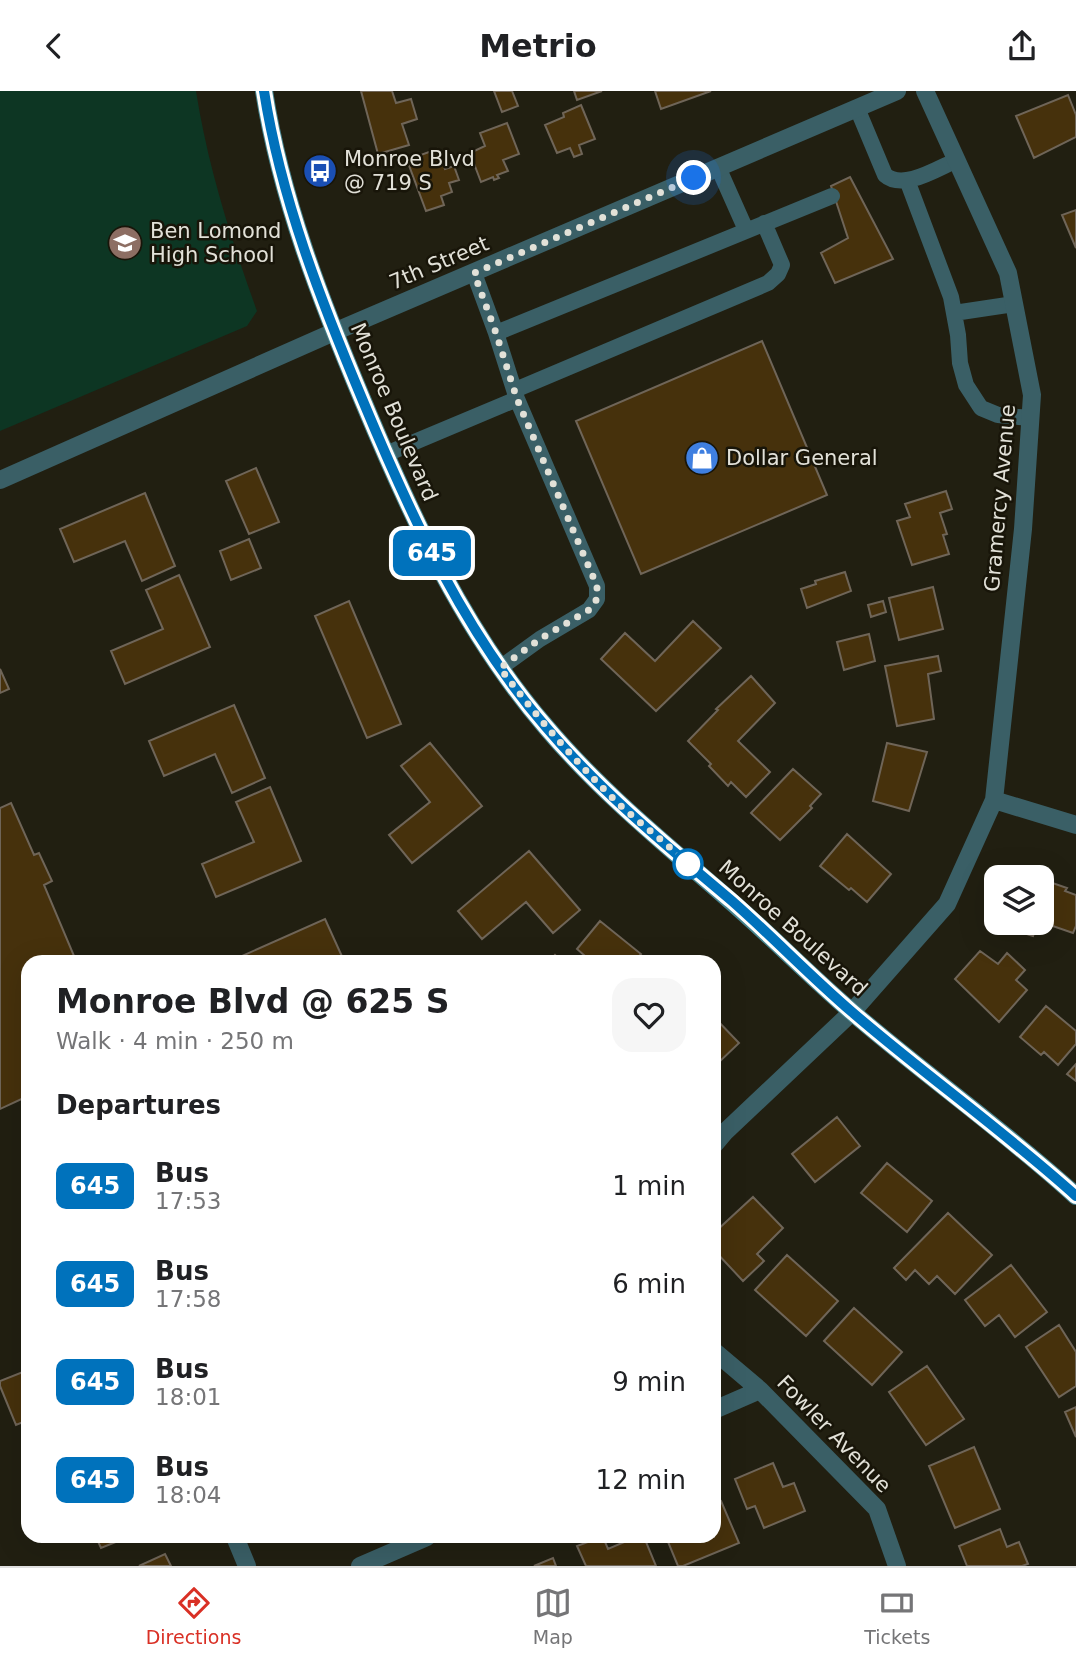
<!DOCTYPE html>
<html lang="en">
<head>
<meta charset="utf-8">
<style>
	body { margin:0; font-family:"DejaVu Sans",sans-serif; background:#f6f6f6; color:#202124; height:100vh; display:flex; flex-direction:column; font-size:26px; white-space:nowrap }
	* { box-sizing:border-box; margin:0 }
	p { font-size:23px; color:#757577 }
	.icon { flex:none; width:38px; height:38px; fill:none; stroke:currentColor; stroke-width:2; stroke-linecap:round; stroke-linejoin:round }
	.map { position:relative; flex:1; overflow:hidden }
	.side { position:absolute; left:21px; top:864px; width:700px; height:588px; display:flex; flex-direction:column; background:#fff; border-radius:21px; box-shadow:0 7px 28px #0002 }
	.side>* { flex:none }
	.badge { padding:0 14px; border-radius:10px; font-size:24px; line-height:46px }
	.controls { position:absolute; left:984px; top:774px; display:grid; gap:14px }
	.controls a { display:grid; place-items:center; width:70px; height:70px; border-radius:14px; background:#fff; box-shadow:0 7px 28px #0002; font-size:35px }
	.you { position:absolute; width:35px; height:35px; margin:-18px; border:5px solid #fff; border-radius:50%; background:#1a73e8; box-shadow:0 0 0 10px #1a73e833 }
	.map>.badge { position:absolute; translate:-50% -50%; box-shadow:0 0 0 4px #fff }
	h2 { padding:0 35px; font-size:26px; line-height:63px }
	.round { display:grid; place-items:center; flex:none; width:74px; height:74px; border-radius:21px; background:#f6f6f6 }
	.head { display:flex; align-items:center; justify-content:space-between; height:119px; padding:0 35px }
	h1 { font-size:33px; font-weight:700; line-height:52px }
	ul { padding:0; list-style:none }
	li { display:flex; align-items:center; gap:21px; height:98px; padding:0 35px }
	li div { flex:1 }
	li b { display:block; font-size:26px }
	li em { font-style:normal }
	li .badge { min-width:77px; font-weight:700; text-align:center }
	header { display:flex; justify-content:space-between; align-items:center; height:91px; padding:0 35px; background:#fff; font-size:32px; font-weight:700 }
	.menu { display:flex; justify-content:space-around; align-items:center; height:98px; border-top:2px solid #e0e0e0; background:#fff; font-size:19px; color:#757577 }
	.menu a { display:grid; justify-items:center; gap:4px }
	.menu .on { color:#d93025 }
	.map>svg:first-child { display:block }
	.green { fill:#0d3623 }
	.building { fill:#46310c; stroke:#6f6558; stroke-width:2 }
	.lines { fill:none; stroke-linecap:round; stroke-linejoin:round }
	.service { stroke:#3a5f66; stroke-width:16 }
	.minor { stroke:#3a5f66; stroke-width:18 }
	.tertiary { stroke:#3a5f66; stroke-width:18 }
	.secondary { stroke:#45838f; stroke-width:18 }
	.line-casing { stroke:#fff; stroke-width:16 }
	.line { stroke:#0072bc; stroke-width:10 }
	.walk { stroke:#e2e1d8; stroke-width:7; stroke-dasharray:0 12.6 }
	.stop-dot { fill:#fff; stroke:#0072bc; stroke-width:3.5 }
	.labels { text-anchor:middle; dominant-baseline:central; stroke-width:5; stroke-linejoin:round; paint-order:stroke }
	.poi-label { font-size:21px; fill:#e2e1d8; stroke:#181509; text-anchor:start }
	.street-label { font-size:21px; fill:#e2e1d8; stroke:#181509 }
</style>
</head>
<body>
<header><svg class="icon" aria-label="back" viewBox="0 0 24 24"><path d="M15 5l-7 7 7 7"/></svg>Metrio<svg class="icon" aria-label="share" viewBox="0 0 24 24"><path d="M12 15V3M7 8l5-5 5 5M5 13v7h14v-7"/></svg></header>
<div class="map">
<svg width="1076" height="1475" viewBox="0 0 1076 1475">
	<rect width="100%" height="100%" fill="#211f11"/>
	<!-- green -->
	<path class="green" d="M0,0H196C208,76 231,148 257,220L247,235L0,340Z"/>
	<!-- building -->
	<path class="building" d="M361,0H392L396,12L411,8L417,28L402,33L409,54L378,63Z
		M494,0H512L518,15L502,21Z
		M574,0H602L577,9Z
		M655,0H711L661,18Z
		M1068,4L1076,24V46L1034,67L1016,25Z
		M581,14L595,48L579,54L582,63L574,66L570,57L557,62L545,34L564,26L563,22Z
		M507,32L519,63L503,69L508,80L497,84L499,87L494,89L493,86L481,91L470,62L485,55L480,42Z
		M437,58L445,78L454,75L459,89L449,92L452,101L441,105L444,114L426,120L407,69Z
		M850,86L893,168L835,192L821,162L848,147L831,95Z
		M1076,119V157L1062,124Z
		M762,250L827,404L641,483L576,330Z
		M256,377L279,431L249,443L226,390Z
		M946,400L952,418L940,422L947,443L943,444L949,463L912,474L897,430L910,426L905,413Z
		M145,402L175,475L142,490L125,450L74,471L60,438Z
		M249,448L261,477L231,489L220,460Z
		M845,481L851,500L807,517L801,498L816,493L815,490Z
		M179,484L210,556L125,593L111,560L163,538L146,499Z
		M933,496L943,538L899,549L889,507Z
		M349,510L401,633L367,647L315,525Z
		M883,510L886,521L871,526L868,514Z
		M693,530L721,557L656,620L601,568L625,542L655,570Z
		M869,543L875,570L844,579L837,551Z
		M938,565L941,580L928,583L934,628L897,635L885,575Z
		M0,578L9,598L0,602Z
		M751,585L775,612L738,650L770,681L746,706L731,691L728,695L709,675L711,673L688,650L718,619L716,618Z
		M234,614L265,687L232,702L215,663L164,685L149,650Z
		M430,652L482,715L412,772L389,744L430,711L401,675Z
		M887,652L927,661L909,720L873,710Z
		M793,678L821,703L810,715L812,717L780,749L751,722Z
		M270,696L301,770L216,806L202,773L254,751L236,711Z
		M11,712L34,764L39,762L52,790L44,794L77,872H28V1005L0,1018V717Z
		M847,743L891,783L867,811L851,797L849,799L820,775Z
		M529,760L580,819L553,842L526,811L482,848L458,820Z
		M1041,788L1067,797L1065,800L1076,804V835L1073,842L1041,831Z
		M325,828L345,872H245L242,865Z
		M600,830L641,863L633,872H593L577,858Z
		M1012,831H1038L1033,845L1010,838Z
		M980,860L998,873L1007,862L1025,879L1016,889L1027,899L999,931L955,888Z
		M555,864L563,872H548Z
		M1046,915L1076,940V953L1058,974L1044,961L1041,964L1020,946Z
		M714,926L739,952L714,976Z
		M1076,973V990L1067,983Z
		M837,1026L860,1055L815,1091L792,1063Z
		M887,1072L932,1110L907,1141L861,1102Z
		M753,1106L783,1137L757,1163L764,1170L743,1190L714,1159V1142Z
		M948,1122L992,1164L955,1203L937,1185L929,1193L915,1179L906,1189L894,1177Z
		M787,1164L838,1210L806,1245L755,1199Z
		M1011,1174L1047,1221L1015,1246L999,1224L985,1235L965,1209Z
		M854,1217L902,1261L872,1294L824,1250Z
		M1059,1234L1076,1261V1295L1059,1306L1026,1256Z
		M927,1275L964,1328L926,1354L889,1301Z
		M28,1279V1329L16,1334L0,1295V1290Z
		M1076,1316V1346L1065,1321Z
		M974,1356L1000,1418L955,1437L929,1375Z
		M773,1372L783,1396L794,1392L805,1420L764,1437L755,1415L747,1418L735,1388Z
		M721,1410L739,1452L683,1475H678L666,1446H714V1413Z
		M1000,1438L1007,1456L1019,1451L1028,1473L1022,1475H967L959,1455Z
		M96,1446H128L101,1457Z
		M601,1446H603L608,1458L636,1446H644L656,1475H586L577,1455Z
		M165,1463L171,1475H139Z
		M553,1467L556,1475H534Z"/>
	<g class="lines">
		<!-- service -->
		<path class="service" d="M857,17L885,84C903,100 938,77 957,69
			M718,76L746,139
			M907,89L951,206L958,244L960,272L966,294L981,317L998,324L1030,327
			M474,182L496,242L517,308L597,495V508L589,519L540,548L500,577
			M954,222L1014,213
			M496,242L832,105
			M515,299L768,192L778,183L782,174L764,132
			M386,363L517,308"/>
		<!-- minor -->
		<path class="minor" d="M994,709L1076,734
			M714,1054L725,1041L852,921L947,813L994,709L1023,438L1032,304L1008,182L925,0
			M714,1260L760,1299L877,1418L897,1475
			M714,1319L760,1299
			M235,1446L247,1475
			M360,1475L427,1446"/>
		<!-- tertiary -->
		<path class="tertiary" d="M0,389L334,241L897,0"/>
		<!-- secondary -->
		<path class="secondary" d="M264,0C281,108 321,210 363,310C411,425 464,541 546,636C599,699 664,752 726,806C769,843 809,884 852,921C925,984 1005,1040 1076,1105"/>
	</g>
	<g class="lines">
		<!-- line casing -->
		<g class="line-casing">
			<path id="line" d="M264,0C281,108 321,210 363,310C411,425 464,541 546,636C601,701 667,755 732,810C773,846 810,885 852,921C925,984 1004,1040 1076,1105"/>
		</g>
		<!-- line -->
		<use href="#line" class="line"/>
		<!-- walk -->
		<path class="walk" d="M688,773C667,753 644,735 622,716C577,673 537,626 500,577L540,548L589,519L597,508V495L517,308L496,242L474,182L694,87"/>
	</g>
	<!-- icons -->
	<defs>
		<g id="bus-disc" transform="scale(1.75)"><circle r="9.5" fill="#1a4fb4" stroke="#181509"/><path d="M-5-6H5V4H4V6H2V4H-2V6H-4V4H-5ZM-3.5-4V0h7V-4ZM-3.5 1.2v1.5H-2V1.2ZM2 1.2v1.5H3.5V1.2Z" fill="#fff"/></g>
		<g id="school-disc" transform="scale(1.75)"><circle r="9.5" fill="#8d6e63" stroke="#181509"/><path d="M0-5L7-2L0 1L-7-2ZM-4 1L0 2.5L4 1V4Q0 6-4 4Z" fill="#fff"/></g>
		<g id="shop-disc" transform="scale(1.75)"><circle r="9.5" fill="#3f7fe0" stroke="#181509"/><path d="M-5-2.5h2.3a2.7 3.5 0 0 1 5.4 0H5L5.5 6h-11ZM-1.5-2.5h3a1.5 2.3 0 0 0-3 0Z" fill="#fff"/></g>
	</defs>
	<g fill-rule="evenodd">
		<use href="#bus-disc" x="320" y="80"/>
		<use href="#school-disc" x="125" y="152"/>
		<use href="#shop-disc" x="702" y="367"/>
	</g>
	<!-- markers -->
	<circle class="stop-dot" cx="688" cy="773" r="14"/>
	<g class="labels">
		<!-- poi labels -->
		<g class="poi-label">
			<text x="344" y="68">Monroe Blvd<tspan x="344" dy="24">@ 719 S</tspan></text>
			<text x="150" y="140">Ben Lomond<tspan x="150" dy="24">High School</tspan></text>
			<text x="726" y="367">Dollar General</text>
		</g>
		<!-- street labels -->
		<g class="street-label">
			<text transform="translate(439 172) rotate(-23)">7th Street</text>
			<text transform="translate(394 321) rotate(67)">Monroe Boulevard</text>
			<text transform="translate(1000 407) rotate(-85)">Gramercy Avenue</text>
			<text transform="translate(793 837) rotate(42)">Monroe Boulevard</text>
			<text transform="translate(834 1343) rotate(46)">Fowler Avenue</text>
		</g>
	</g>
</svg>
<div class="controls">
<a><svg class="icon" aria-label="layers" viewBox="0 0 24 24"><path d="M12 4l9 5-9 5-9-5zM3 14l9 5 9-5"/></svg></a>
</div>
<div class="you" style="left:694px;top:87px"></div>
<b class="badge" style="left:432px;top:462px;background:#0072bc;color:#fff">645</b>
<section class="side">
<div class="head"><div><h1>Monroe Blvd @ 625 S</h1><p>Walk · 4 min · 250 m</p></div><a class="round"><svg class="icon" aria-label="heart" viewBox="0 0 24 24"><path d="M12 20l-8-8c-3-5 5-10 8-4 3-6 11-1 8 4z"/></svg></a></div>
<h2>Departures</h2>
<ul>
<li><span class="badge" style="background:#0072bc;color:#fff">645</span><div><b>Bus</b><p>17:53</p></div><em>1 min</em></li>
<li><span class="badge" style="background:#0072bc;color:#fff">645</span><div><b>Bus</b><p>17:58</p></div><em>6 min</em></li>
<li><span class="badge" style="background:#0072bc;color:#fff">645</span><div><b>Bus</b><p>18:01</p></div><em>9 min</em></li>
<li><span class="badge" style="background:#0072bc;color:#fff">645</span><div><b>Bus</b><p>18:04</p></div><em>12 min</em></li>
</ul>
</section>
</div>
<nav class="menu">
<a class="on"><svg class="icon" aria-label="directions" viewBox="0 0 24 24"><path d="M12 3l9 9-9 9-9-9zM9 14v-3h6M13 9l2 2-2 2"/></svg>Directions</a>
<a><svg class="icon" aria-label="map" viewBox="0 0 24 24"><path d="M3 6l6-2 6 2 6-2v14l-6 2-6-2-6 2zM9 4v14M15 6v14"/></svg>Map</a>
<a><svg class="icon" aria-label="tickets" viewBox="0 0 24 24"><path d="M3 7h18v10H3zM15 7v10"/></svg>Tickets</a>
</nav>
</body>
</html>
